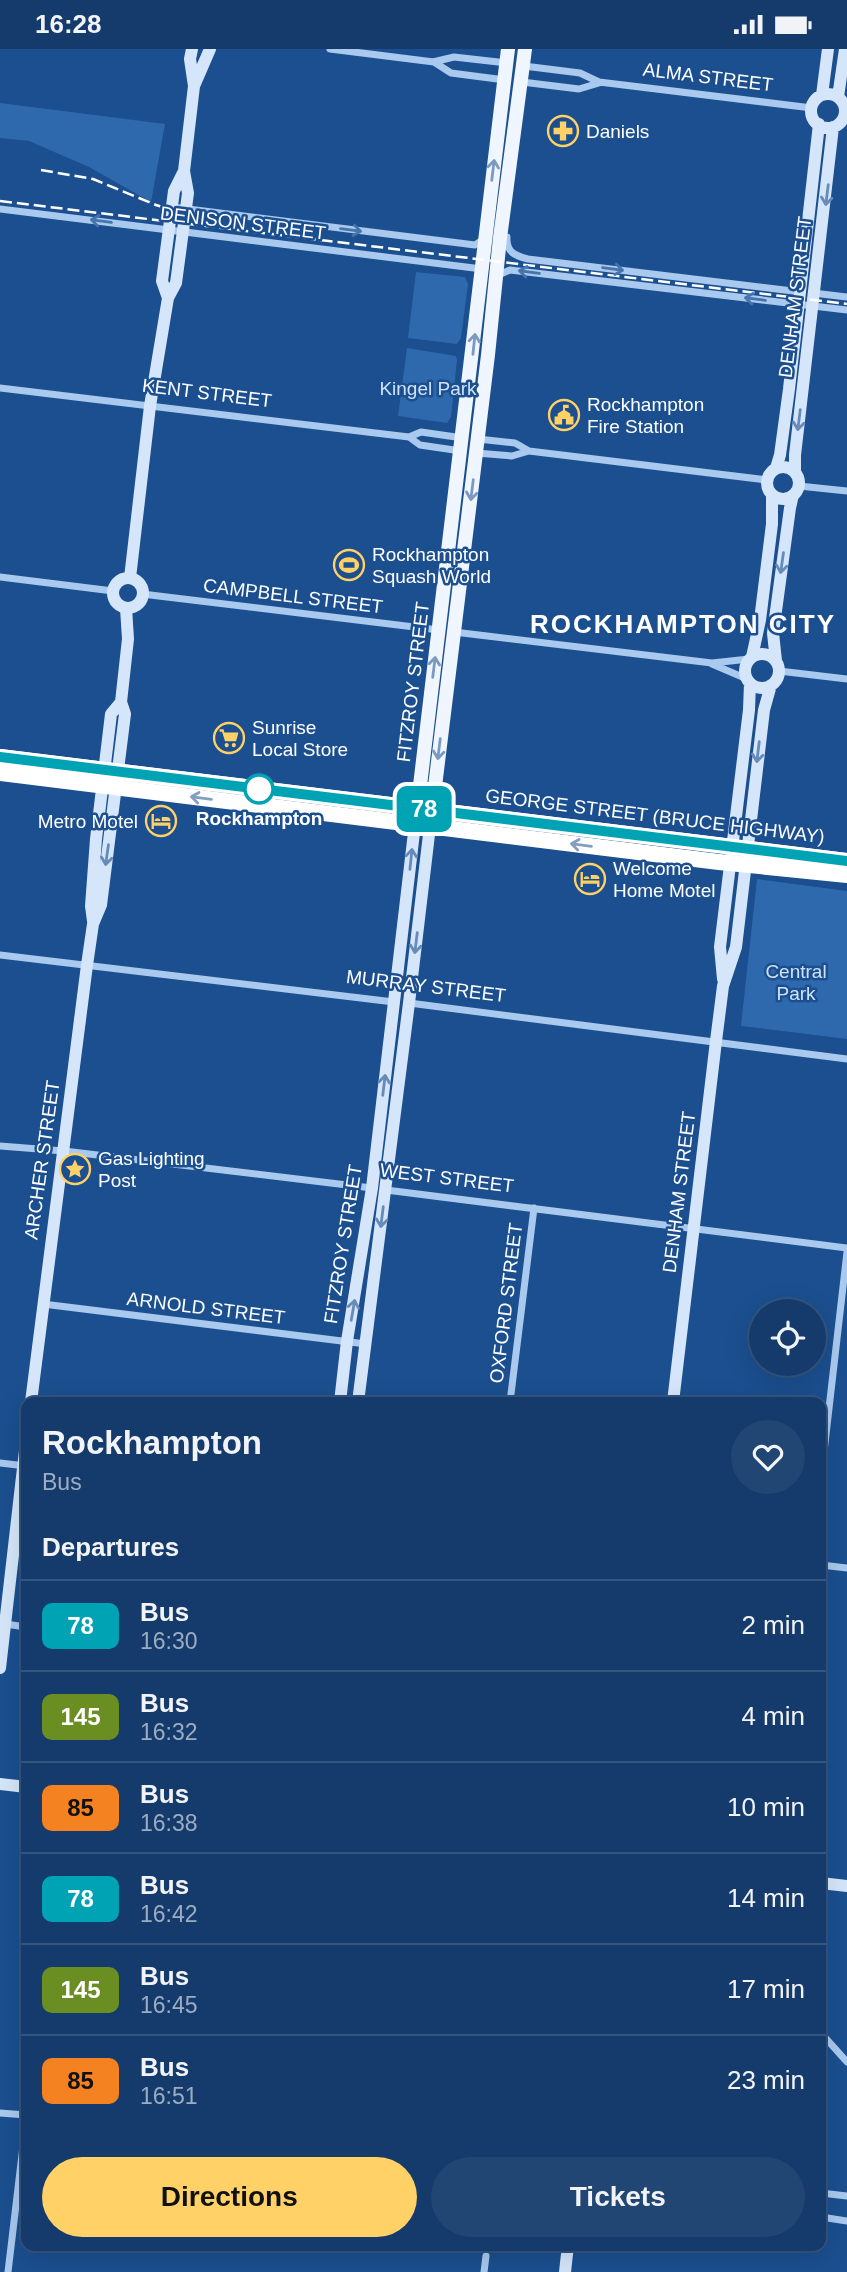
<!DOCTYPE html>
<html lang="en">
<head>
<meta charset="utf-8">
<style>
	body { margin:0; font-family:Helvetica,sans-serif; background:#214673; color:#f1f3f6; height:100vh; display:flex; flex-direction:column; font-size:26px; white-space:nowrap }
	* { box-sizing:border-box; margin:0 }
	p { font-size:23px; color:#9dadc1 }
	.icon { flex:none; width:38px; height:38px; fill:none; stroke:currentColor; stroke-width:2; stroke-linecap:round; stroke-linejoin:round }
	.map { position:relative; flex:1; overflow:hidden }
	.drawer { position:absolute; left:21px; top:1348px; width:805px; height:854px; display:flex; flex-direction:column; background:#143b6b; border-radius:14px; box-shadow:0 7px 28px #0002,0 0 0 2px #33557e }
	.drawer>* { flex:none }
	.badge { padding:0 14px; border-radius:10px; font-size:24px; line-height:46px }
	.controls { position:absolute; left:749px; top:1250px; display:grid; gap:14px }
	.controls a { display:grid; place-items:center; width:77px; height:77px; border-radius:50%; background:#143b6b; box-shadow:0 7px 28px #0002,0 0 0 2px #33557e; font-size:35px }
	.map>.badge { position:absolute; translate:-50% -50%; box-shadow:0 0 0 4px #fff }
	h2 { padding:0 21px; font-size:26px; line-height:63px }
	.round { display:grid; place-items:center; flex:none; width:74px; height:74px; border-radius:37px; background:#214673 }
	.headline { display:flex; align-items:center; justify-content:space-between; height:119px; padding:0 21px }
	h1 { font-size:33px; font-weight:700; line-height:52px }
	.button { display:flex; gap:14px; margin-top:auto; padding:14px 21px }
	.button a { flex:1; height:80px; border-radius:42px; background:#ffd166; color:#111; font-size:28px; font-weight:700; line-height:80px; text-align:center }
	.button a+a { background:#214673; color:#f1f3f6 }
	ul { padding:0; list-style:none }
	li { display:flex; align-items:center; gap:21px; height:91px; padding:0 21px; border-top:2px solid #33557e }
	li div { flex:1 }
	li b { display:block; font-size:26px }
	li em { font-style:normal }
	li .badge { min-width:77px; font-weight:700; text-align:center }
	.status { display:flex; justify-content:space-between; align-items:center; height:49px; padding:0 35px; background:#143b6b; direction:ltr }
	.status svg { height:19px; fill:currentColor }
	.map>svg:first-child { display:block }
	.green { fill:#2e69ad }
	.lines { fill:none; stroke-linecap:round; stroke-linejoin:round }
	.street { stroke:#a9c9ee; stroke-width:7 }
	.secondary { stroke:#d6e6fa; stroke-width:12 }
	.primary { stroke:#f0f6ff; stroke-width:14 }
	.highway { stroke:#fff; stroke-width:16 }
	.rail { stroke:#fff; stroke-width:2.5; stroke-dasharray:12 5; stroke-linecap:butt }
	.oneway { stroke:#7b9ac1 }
	.oneway2 { stroke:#668bba }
	.oneway3 { stroke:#4674ac }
	.oneway4 { stroke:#829ec1 }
	.line-casing { stroke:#fff; stroke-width:16 }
	.line { stroke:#00a3b4; stroke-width:10 }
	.stop-dot { fill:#fff; stroke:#00a3b4; stroke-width:3.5 }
	.labels { text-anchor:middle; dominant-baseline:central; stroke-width:5; stroke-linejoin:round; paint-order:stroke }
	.street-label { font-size:19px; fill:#fff; stroke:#1b4f8f }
	.poi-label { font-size:19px; fill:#fff; stroke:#1b4f8f; text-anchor:start }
	.park-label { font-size:19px; fill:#cfe3fa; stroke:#1b4f8f }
	.stop-label { font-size:19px; font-weight:bold; fill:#fff; stroke:#1b4f8f }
	.district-label { font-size:26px; font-weight:bold; letter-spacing:2px; fill:#fff; stroke:#1b4f8f }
</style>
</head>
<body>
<div class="status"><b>16:28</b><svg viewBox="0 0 49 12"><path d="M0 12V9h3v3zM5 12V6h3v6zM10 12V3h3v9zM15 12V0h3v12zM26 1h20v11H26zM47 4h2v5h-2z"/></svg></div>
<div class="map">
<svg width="847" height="2223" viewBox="0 0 847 2223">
	<rect width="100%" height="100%" fill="#1b4f8f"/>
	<!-- green -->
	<path class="green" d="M0,54L165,75L151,153L89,118L29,92L0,89Z
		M416,223L465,228L468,235L461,289L457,295L408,289Z
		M407,299L456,307L457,311L451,368L447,374L398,367Z
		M757,830L847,842V990L741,977Z"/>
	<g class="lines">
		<!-- street -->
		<path class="street" d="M330,0L434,13L451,24L505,31
			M433,13L454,8L507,14
			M524,17L580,24L599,33L812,59
			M522,33L579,40L599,34
			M845,64L847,65
			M172,158L475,196L485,189
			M0,160L482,220
			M507,188C506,203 515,207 528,210L801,243
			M496,227L510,221L847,261
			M813,244L847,248
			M0,339L409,388L420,396L461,402
			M409,388L421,383L463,389
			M478,390L515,394L529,402L767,431
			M476,404L512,407L529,402
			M799,437L847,442
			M0,528L113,542
			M142,545L439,581
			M454,583L712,614L749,610
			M712,615L747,630
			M779,622L847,630
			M0,906L394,953
			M409,954L847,1010
			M0,1097L64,1102L372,1139
			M386,1141L847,1199
			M43,1255L366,1295
			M510,1353L534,1159
			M0,1414L26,1417
			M821,1429L847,1203
			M821,1516L847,1519
			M5,1575L26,1578
			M821,1984L847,2013
			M0,2064L26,2066
			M821,2144L847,2147
			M821,2168L847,2172
			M8,2223L26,2072
			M484,2223L486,2207"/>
		<!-- secondary -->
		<path class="secondary" d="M194,37L210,0
			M811 62a17 17 0 1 1 34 0a17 17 0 1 1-34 0Z
			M822,46L828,0
			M838,48L845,0
			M168,249L162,232L174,142L184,122
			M767 434a16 16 0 1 1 32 0a16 16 0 1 1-32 0Z
			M776,419L780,406L789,340L819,75
			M795,423V406L833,78
			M130,529L150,357L168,249L176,234L188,144L184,122L194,37L190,10L192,0
			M113 544a15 15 0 1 1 30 0a15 15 0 1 1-30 0Z
			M745 622a17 17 0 1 1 34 0a17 17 0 1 1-34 0Z
			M752,608L760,571L772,475V446
			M776,612L773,584L790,459L793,446
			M93,872L91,857L96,790L111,665L121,653
			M723,930L720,898L749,661L750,634
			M31,1353L87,916L93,875L101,856L125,665L121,653L128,590L126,559
			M340,1353L347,1292L372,1139L415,775
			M358,1353L409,954L430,777
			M673,1353L716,992L723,937L736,898L764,661L771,636
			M0,1619L26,1393
			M0,1735L26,1738
			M821,1834L847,1837
			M565,2223L568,2196"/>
		<!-- primary -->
		<path class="primary" d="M416,770L508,0
			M431,770L488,306L500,189L525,0"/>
		<!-- highway -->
		<path class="highway" d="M0,708L847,812
			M0,724L719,813L847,826"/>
		<!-- rail -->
		<path class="rail" d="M41,121L93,130L156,156L192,167
			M0,152L847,255"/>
	</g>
	<!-- one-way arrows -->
	<defs><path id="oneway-shaft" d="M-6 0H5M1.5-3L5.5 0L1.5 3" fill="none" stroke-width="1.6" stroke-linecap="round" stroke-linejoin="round" transform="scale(1.75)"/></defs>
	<g class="oneway">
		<use href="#oneway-shaft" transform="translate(493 121) rotate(-83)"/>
		<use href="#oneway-shaft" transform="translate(474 295) rotate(-84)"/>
		<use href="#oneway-shaft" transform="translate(472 441) rotate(97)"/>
		<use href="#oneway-shaft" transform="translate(434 618) rotate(-83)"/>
		<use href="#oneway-shaft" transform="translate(439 700) rotate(97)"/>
	</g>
	<g class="oneway2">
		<use href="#oneway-shaft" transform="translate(827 146) rotate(97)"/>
		<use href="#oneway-shaft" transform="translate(799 371) rotate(97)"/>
		<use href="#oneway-shaft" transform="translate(782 514) rotate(98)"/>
		<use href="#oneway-shaft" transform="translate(758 703) rotate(97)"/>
		<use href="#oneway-shaft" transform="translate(107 806) rotate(98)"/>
		<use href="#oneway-shaft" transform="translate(411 810) rotate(-84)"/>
		<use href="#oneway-shaft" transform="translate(416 894) rotate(97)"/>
		<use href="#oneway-shaft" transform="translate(384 1036) rotate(-83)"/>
		<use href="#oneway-shaft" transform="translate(382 1168) rotate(97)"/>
		<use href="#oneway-shaft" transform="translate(353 1261) rotate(-80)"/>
	</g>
	<g class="oneway3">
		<use href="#oneway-shaft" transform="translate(101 172) rotate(-173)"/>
		<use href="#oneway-shaft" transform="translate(351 181) rotate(7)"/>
		<use href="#oneway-shaft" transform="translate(613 220) rotate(7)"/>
		<use href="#oneway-shaft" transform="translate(529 223) rotate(-173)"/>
		<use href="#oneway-shaft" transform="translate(755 250) rotate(-173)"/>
	</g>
	<g class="oneway4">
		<use href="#oneway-shaft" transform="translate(201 749) rotate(-173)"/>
		<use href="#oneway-shaft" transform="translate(581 796) rotate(-173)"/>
	</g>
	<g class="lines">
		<!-- line casing -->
		<g class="line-casing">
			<path id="line" d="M0,708L847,812"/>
		</g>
		<!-- line -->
		<use href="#line" class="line"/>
	</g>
	<!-- icons -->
	<defs>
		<g id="pharmacy-ring" transform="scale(1.575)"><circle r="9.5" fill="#1b4f8f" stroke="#ffd166" stroke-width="1.5"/><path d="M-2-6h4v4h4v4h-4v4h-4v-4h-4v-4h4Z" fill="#ffd166"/></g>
		<g id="civic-ring" transform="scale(1.575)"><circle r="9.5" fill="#1b4f8f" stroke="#ffd166" stroke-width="1.5"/><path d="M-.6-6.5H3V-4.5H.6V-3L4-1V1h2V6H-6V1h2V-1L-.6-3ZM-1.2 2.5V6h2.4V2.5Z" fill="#ffd166"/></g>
		<g id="stadium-ring" transform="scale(1.575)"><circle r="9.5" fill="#1b4f8f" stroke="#ffd166" stroke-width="1.5"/><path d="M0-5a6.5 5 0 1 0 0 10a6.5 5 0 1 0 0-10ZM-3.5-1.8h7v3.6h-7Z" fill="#ffd166"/></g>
		<g id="supermarket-ring" transform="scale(1.575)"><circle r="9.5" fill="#1b4f8f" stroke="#ffd166" stroke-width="1.5"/><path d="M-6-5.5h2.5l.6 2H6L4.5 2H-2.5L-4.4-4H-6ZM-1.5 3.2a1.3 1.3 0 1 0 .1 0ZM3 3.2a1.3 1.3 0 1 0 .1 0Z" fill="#ffd166"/></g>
		<g id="hotel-ring" transform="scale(1.575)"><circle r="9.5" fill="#1b4f8f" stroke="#ffd166" stroke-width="1.5"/><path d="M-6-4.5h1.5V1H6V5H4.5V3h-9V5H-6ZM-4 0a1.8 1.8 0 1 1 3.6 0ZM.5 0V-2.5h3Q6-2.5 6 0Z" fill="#ffd166"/></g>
		<g id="sight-ring" transform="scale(1.575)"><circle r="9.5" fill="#1b4f8f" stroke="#ffd166" stroke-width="1.5"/><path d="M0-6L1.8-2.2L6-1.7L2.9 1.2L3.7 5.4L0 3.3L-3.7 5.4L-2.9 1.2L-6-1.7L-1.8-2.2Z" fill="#ffd166"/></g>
	</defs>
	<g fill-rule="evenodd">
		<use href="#pharmacy-ring" x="563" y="82"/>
		<use href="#civic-ring" x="564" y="366"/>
		<use href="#stadium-ring" x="349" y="516"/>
		<use href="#supermarket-ring" x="229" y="689"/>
		<use href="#hotel-ring" x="161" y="772"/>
		<use href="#hotel-ring" x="590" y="830"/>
		<use href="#sight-ring" x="75" y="1120"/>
	</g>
	<!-- markers -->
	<circle class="stop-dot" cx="259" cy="740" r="14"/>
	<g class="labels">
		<!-- street labels -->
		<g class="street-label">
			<text transform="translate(708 28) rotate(7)">ALMA STREET</text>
			<text transform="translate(243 174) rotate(7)">DENISON STREET</text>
			<text transform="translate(795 248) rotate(-83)">DENHAM STREET</text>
			<text transform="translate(207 344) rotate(7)">KENT STREET</text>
			<text transform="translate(293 547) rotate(7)">CAMPBELL STREET</text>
			<text transform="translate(413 633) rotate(-83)">FITZROY STREET</text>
			<text transform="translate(655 767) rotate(7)">GEORGE STREET (BRUCE HIGHWAY)</text>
			<text transform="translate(426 937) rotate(7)">MURRAY STREET</text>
			<text transform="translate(42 1111) rotate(-82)">ARCHER STREET</text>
			<text transform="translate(447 1129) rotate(7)">WEST STREET</text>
			<text transform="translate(679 1143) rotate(-83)">DENHAM STREET</text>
			<text transform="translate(343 1195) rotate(-81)">FITZROY STREET</text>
			<text transform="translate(506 1254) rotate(-83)">OXFORD STREET</text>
			<text transform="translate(206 1259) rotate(7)">ARNOLD STREET</text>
		</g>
		<!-- poi labels -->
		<g class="poi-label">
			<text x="586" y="82">Daniels</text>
			<text x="587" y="355">Rockhampton<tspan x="587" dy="22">Fire Station</tspan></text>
			<text x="372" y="505">Rockhampton<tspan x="372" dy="22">Squash World</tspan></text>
			<text x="252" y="678">Sunrise<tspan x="252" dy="22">Local Store</tspan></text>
			<text x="138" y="772" text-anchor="end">Metro Motel</text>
			<text x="613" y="819">Welcome<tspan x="613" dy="22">Home Motel</tspan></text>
			<text x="98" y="1109">Gas Lighting<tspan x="98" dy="22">Post</tspan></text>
		</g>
		<!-- park labels -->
		<g class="park-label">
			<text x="428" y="339">Kingel Park</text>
			<text x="796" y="922">Central<tspan x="796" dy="22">Park</tspan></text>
		</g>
		<!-- stop labels -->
		<g class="stop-label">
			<text x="259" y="769">Rockhampton</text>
		</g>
		<!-- district labels -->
		<g class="district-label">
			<text x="683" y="575">ROCKHAMPTON CITY</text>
		</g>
	</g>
</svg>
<div class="controls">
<a><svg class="icon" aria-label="locate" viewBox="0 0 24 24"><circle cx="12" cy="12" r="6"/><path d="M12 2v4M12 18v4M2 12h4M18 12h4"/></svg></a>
</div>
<b class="badge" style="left:424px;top:760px;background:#00a3b4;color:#fff">78</b>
<section class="drawer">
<div class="headline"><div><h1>Rockhampton</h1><p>Bus</p></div><a class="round"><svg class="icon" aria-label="heart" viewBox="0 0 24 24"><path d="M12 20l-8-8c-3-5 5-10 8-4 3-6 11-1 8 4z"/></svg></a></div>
<h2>Departures</h2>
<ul>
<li><span class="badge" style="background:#00a3b4;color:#fff">78</span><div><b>Bus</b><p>16:30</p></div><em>2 min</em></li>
<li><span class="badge" style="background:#6b8e23;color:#fff">145</span><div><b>Bus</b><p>16:32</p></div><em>4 min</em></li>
<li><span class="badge" style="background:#f58220;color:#111">85</span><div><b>Bus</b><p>16:38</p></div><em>10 min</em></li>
<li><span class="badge" style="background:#00a3b4;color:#fff">78</span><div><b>Bus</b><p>16:42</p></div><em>14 min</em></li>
<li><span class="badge" style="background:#6b8e23;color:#fff">145</span><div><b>Bus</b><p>16:45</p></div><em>17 min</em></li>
<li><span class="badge" style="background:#f58220;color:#111">85</span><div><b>Bus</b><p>16:51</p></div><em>23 min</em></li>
</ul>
<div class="button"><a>Directions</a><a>Tickets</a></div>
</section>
</div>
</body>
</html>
